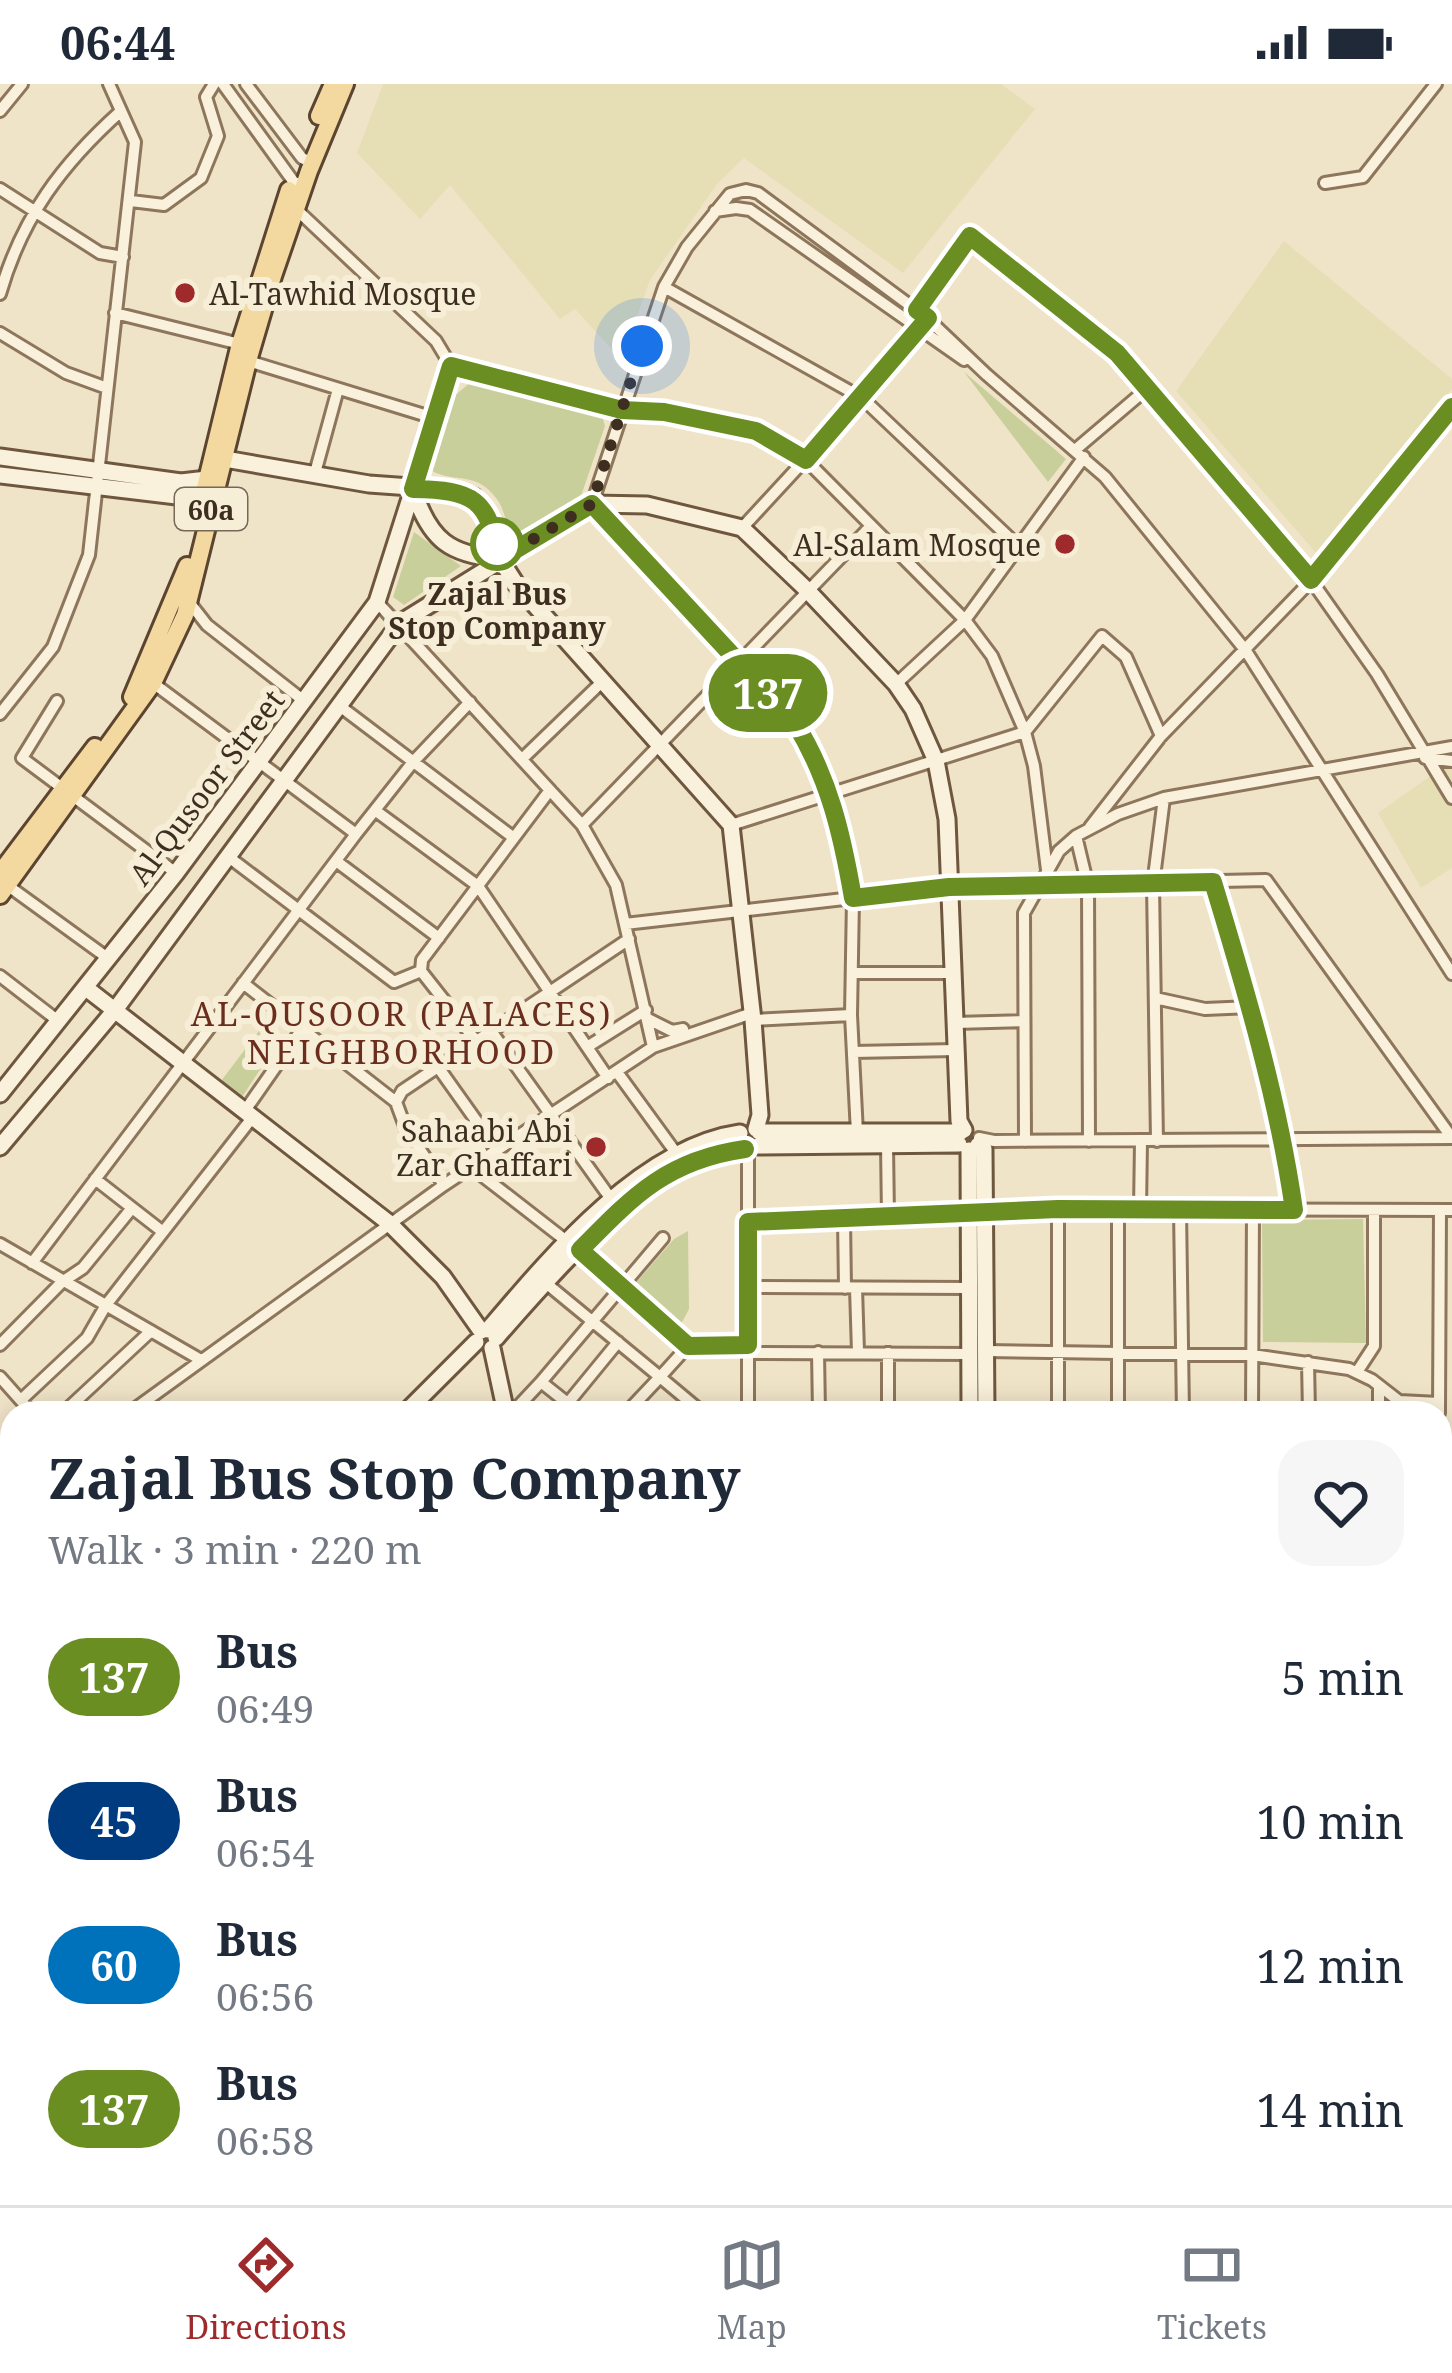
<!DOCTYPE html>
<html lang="en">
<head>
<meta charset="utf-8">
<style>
	body { margin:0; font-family:"Noto Serif",serif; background:#f6f6f7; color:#1f2937; height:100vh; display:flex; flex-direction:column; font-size:45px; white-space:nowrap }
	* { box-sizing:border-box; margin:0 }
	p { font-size:39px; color:#747a83 }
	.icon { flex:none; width:66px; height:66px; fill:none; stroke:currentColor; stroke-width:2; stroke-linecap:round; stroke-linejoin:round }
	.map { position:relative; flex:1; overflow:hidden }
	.side { position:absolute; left:0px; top:1317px; width:1452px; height:804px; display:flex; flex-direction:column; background:#fff; border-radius:36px 36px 0 0; box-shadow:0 6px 30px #0003 }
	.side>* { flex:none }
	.badge { padding:0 24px; border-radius:39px; font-size:42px; line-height:78px }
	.you { position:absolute; width:60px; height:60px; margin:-30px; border:9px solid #fff; border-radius:50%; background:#1a73e8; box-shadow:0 0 0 18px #1a73e833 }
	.map>.badge { position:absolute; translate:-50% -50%; box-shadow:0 0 0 6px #fff }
	.round { display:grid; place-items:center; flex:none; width:126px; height:126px; border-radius:36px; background:#f6f6f7 }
	.summary { display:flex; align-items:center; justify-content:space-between; height:204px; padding:0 48px }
	h1 { font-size:57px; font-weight:700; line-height:90px }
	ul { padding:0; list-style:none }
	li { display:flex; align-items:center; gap:36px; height:144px; padding:0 48px }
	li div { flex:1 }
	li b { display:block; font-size:45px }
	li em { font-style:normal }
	li .badge { min-width:132px; font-weight:700; text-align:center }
	.status { display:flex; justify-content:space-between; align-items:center; height:84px; padding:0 60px; background:#fff; direction:ltr }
	.status svg { height:33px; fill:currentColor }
	.menu { display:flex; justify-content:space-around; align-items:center; height:168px; border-top:3px solid #e0e1e3; background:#fff; font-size:33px; color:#747a83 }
	.menu a { display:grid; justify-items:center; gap:6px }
	.menu .current { color:#9e2a2b }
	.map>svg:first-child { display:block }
	.farmland { fill:#e6deb5 }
	.green { fill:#c9cf9b }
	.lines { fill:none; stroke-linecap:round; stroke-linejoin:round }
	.street-casing { stroke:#8d765c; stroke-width:16 }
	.secondary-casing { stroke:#6f573f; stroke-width:21 }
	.primary-casing { stroke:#5b4430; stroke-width:22 }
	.street { stroke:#faf1dc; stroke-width:10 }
	.secondary { stroke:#faf1dc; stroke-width:15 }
	.primary { stroke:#f3d9a0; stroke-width:16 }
	.line-casing { stroke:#fff; stroke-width:27 }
	.line { stroke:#6b8e23; stroke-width:18 }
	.walk { stroke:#3d2e20; stroke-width:12; stroke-dasharray:0 21.6 }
	.poi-dot { fill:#9e2a2b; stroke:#f7eed8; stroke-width:4.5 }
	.stop-dot { fill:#fff; stroke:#6b8e23; stroke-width:6 }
	.labels { text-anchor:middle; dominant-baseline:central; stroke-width:12; stroke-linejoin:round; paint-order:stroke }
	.shield { fill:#f7eed8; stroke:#756857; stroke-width:3 }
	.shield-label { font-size:27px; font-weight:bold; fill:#3d2e20 }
	.poi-label { font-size:30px; fill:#3d2e20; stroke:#f7eed8; text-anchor:end }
	.stop-label { font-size:30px; font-weight:bold; fill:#3d2e20; stroke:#f7eed8 }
	.street-label { font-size:30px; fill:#3d2e20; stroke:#f7eed8 }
	.neighbourhood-label { font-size:33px; letter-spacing:3px; fill:#6b2e1e; stroke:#f7eed8 }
</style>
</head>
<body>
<div class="status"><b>06:44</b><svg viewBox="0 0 49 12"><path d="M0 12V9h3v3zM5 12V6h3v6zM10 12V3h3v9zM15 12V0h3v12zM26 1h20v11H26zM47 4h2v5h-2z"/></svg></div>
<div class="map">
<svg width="1452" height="2121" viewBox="0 0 1452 2121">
	<rect width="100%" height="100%" fill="#f0e4c8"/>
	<!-- farmland -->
	<path class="farmland" d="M383,0H1001L1035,25L903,189L744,74L717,100L650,196L621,275L575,225L560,235L450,101L420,135L357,69Z
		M1284,157L1452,295V305L1317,470L1176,307Z
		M1446,681L1452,682V784L1421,804L1378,729Z"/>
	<!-- green -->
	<path class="green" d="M964,288L1066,375L1048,398Z
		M471,298L594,329L602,332L605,342L581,412L520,450H513C505,440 505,425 496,414C476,387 455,399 432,387L431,377L453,313Z
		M414,448L461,482L404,521L393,513Z
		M268,935L277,942L270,949L279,957L242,1013L221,997Z
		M1363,1135L1366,1259L1263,1258L1262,1136Z
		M688,1147L689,1225L680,1242L634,1201L674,1155Z"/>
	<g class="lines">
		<!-- street casing -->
		<g class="street-casing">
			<path id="street" d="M223,0L293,97L303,103
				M246,0L302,74L312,79
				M0,27L22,0
				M1325,99L1363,93L1436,0
				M0,105L100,169L123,173
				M131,117L164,121L201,94L218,52L206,13L214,0
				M296,125L436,257L451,282L413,405
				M715,127L736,124L750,126L964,276
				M664,203L862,314L1018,462
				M0,210C22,133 62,80 121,27
				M917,226L970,151L1117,269L1153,307L1311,496L1377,590L1452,714
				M115,229L240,260
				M0,249L66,289L107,304
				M248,277L434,334
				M451,282L622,326L665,328L756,347L806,376L965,536L992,572L1025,648L1034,682L1047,786
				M1075,366L1149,303
				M315,389L338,305
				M742,444L862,314L919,245
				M189,518L207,541L304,617
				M377,518L582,741L616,801L653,963
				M153,599L356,750
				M896,600L965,536L1084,373
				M57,617L22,674L176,789
				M341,623L514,754
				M0,630L53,563L89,471L135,58L109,0
				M1425,674L1452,677
				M522,675L604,596
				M376,727L478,802L608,994
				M582,741L871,442
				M731,741L1025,648L1102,552L1126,573L1161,652
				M1090,743L1161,652L1309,499L1452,323
				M1076,752L1088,802L1089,1057
				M230,774L394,898L421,887
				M336,777L439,854
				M1213,798C1246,906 1277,1014 1294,1126
				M7,801L109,875
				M625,840L949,803L1266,796L1452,1054
				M852,889H952
				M0,892L57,936
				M243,899L396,1018
				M1155,914L1205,925L1251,923
				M648,935L672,947L683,945
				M753,936L851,931
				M955,939L1023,937
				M491,947L611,1115
				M476,957L421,887L422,876L550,706
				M587,963L646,926
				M853,968L956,966
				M438,983L497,1066
				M617,988L676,1069
				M244,1028L302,945
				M857,1049L851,931L853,814L832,714L817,675L795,639L592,420L664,203L687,163L730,110L746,106L758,109L927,234L987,291L1105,393L1246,567L1452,890
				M979,1054L994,1057L1452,1054
				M1025,1057L1024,829L1059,767L1076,752L1118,730L1164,714L1452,663
				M1157,1057L1153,801L1164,714
				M887,1061L888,1133
				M471,1083L569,1159
				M95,1095L163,1148
				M444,1101L406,1045L396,1018L402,1007L629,855
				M1058,1125V1329
				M1118,1125V1329
				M1140,1126L1141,1057
				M1180,1126L1183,1329
				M844,1135L845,1204
				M748,1138L1058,1125L1452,1126
				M0,1160L201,1276
				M580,1166L688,1262
				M32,1179L356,750L413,678L470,618
				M547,1200L660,1293L688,1262L748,1261
				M748,1203L968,1204
				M856,1204L858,1268
				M0,1261L62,1198L83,1184L132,1124
				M986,1267L1252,1271L1349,1285L1372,1296L1399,1317L1439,1319
				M818,1268L819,1329
				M748,1269L970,1270
				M888,1269V1329
				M1308,1278L1309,1329
				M1357,1288L1374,1262V1126
				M0,1293L32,1329
				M541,1298L663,1154
				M21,1316L87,1254L106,1221L252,1034
				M568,1319L618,1258
				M63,1329L151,1247
				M129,1329L444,1101L653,963L752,929
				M512,1329L541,1298L580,1329
				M626,1329L660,1293L703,1329
				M748,1329V1066
				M1252,1329L1253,1126
				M1379,1329V1302
				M1439,1329L1440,1126
				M0,1433L12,1422
				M1440,1454H1452
				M1440,1518H1452
				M0,1569L12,1558
				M0,1616L12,1625
				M0,1673L12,1660
				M0,1750L12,1760
				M0,1782L12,1769
				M1440,1790H1452
				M1440,1864H1452
				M1440,1928H1452
				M1440,2001L1452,1976
				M0,2069L12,2056
				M394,2109L419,2120
				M574,2109L602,2121
				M607,2109L623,2121
				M808,2109L825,2121
				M986,2109L1005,2121
				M1429,2109L1445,2121
				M37,2121L48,2109
				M123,2121L134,2109
				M309,2121L321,2109
				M495,2121L499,2109
				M765,2121L773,2109
				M877,2121L885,2109
				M975,2121L984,2109
				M1241,2121L1246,2109
				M1313,2121L1318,2109"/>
		</g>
		<!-- secondary casing -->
		<g class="secondary-casing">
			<path id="secondary" d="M0,373L181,398L207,395L225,375L369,400L453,406L474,413L489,432L500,475C450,471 430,456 414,408
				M0,391L202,415L215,406
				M500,475L516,500L731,741L753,936L760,1031L756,1045
				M86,904L389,1139L443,1193L481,1247
				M0,1010L176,789L377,518L413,405
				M759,1048H961
				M978,1061L984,1065L986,1329
				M758,1062L959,1060
				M0,1063L115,926L400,539L592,420L647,421L742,444L807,506L896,600L913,625L936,677L947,735L959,1037L964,1046
				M969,1066L970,1329
				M488,1246C550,1173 641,1063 740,1049
				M496,1254C536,1208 628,1103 681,1080C702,1071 722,1068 745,1065
				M492,1264L506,1329
				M405,1329L476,1258
				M0,1991L12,1996
				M225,2109L248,2121
				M247,2109L269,2121
				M1071,2121L1078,2109
				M1172,2121L1175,2109"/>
		</g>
		<!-- primary casing -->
		<g class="primary-casing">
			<path id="primary" d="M319,32L333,0
				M205,404L240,260L289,106
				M132,613L187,482
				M0,789L95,663
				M0,811L153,599L185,531L248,277L273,192L309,87L345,0
				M0,1473L12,1486
				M0,1892L12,1880"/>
		</g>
		<!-- street -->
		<use href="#street" class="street"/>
		<!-- secondary -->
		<use href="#secondary" class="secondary"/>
		<!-- primary -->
		<use href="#primary" class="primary"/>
	</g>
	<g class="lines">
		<!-- line casing -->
		<g class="line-casing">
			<path id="line" d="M745,1065C667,1076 633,1112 580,1166L688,1262L748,1261V1138L1058,1125L1294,1126C1278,1014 1246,907 1213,798L949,803L853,814C842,750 829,694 795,639L592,420L500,475C487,414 474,406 413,405L451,282L622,326L664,328L756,347L806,376L928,234L917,226L970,152L1117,269L1311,496L1452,323"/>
		</g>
		<!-- line -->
		<use href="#line" class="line"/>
		<!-- walk -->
		<path class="walk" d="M497,460L496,455L500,475L592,420L642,262"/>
	</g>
	<!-- markers -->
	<g class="poi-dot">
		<circle cx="185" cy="209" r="12"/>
		<circle cx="1065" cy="460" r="12"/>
		<circle cx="596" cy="1063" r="12"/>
	</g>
	<circle class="stop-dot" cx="497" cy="460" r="24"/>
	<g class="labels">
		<!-- shield labels -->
		<rect class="shield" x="175" y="404" width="72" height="42" rx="9"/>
		<g class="shield-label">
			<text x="211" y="425">60a</text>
		</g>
		<!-- poi labels -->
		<g class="poi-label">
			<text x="209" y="209" text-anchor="start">Al-Tawhid Mosque</text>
			<text x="1041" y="460">Al-Salam Mosque</text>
			<text x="572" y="1046">Sahaabi Abi<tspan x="572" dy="34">Zar Ghaffari</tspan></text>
		</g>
		<!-- stop labels -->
		<g class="stop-label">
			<text x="497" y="509">Zajal Bus<tspan x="497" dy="34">Stop Company</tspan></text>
		</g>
		<!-- street labels -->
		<g class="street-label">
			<text transform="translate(206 703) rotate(-53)">Al-Qusoor Street</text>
		</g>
		<!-- neighbourhood labels -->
		<g class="neighbourhood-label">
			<text x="402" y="929">AL-QUSOOR (PALACES)<tspan x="402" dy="38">NEIGHBORHOOD</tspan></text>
		</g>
	</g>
</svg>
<div class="you" style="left:642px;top:262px"></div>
<b class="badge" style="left:768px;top:609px;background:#6b8e23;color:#fff">137</b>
<section class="side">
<div class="summary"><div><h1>Zajal Bus Stop Company</h1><p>Walk · 3 min · 220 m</p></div><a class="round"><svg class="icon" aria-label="heart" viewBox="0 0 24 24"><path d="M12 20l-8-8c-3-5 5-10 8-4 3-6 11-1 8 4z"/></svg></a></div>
<ul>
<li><span class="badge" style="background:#6b8e23;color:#fff">137</span><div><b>Bus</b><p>06:49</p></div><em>5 min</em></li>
<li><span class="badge" style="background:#003b80;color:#fff">45</span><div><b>Bus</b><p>06:54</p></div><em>10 min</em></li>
<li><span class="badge" style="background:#0072bc;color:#fff">60</span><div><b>Bus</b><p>06:56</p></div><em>12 min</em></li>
<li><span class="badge" style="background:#6b8e23;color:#fff">137</span><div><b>Bus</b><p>06:58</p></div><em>14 min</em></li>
</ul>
</section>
</div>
<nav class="menu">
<a class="current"><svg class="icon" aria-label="directions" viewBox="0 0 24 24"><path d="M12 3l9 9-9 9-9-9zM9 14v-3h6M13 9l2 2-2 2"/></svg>Directions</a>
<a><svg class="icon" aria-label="map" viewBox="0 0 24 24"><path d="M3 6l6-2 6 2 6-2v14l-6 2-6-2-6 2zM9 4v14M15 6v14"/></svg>Map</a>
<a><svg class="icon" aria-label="tickets" viewBox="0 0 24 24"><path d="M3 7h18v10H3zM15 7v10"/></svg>Tickets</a>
</nav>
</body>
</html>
